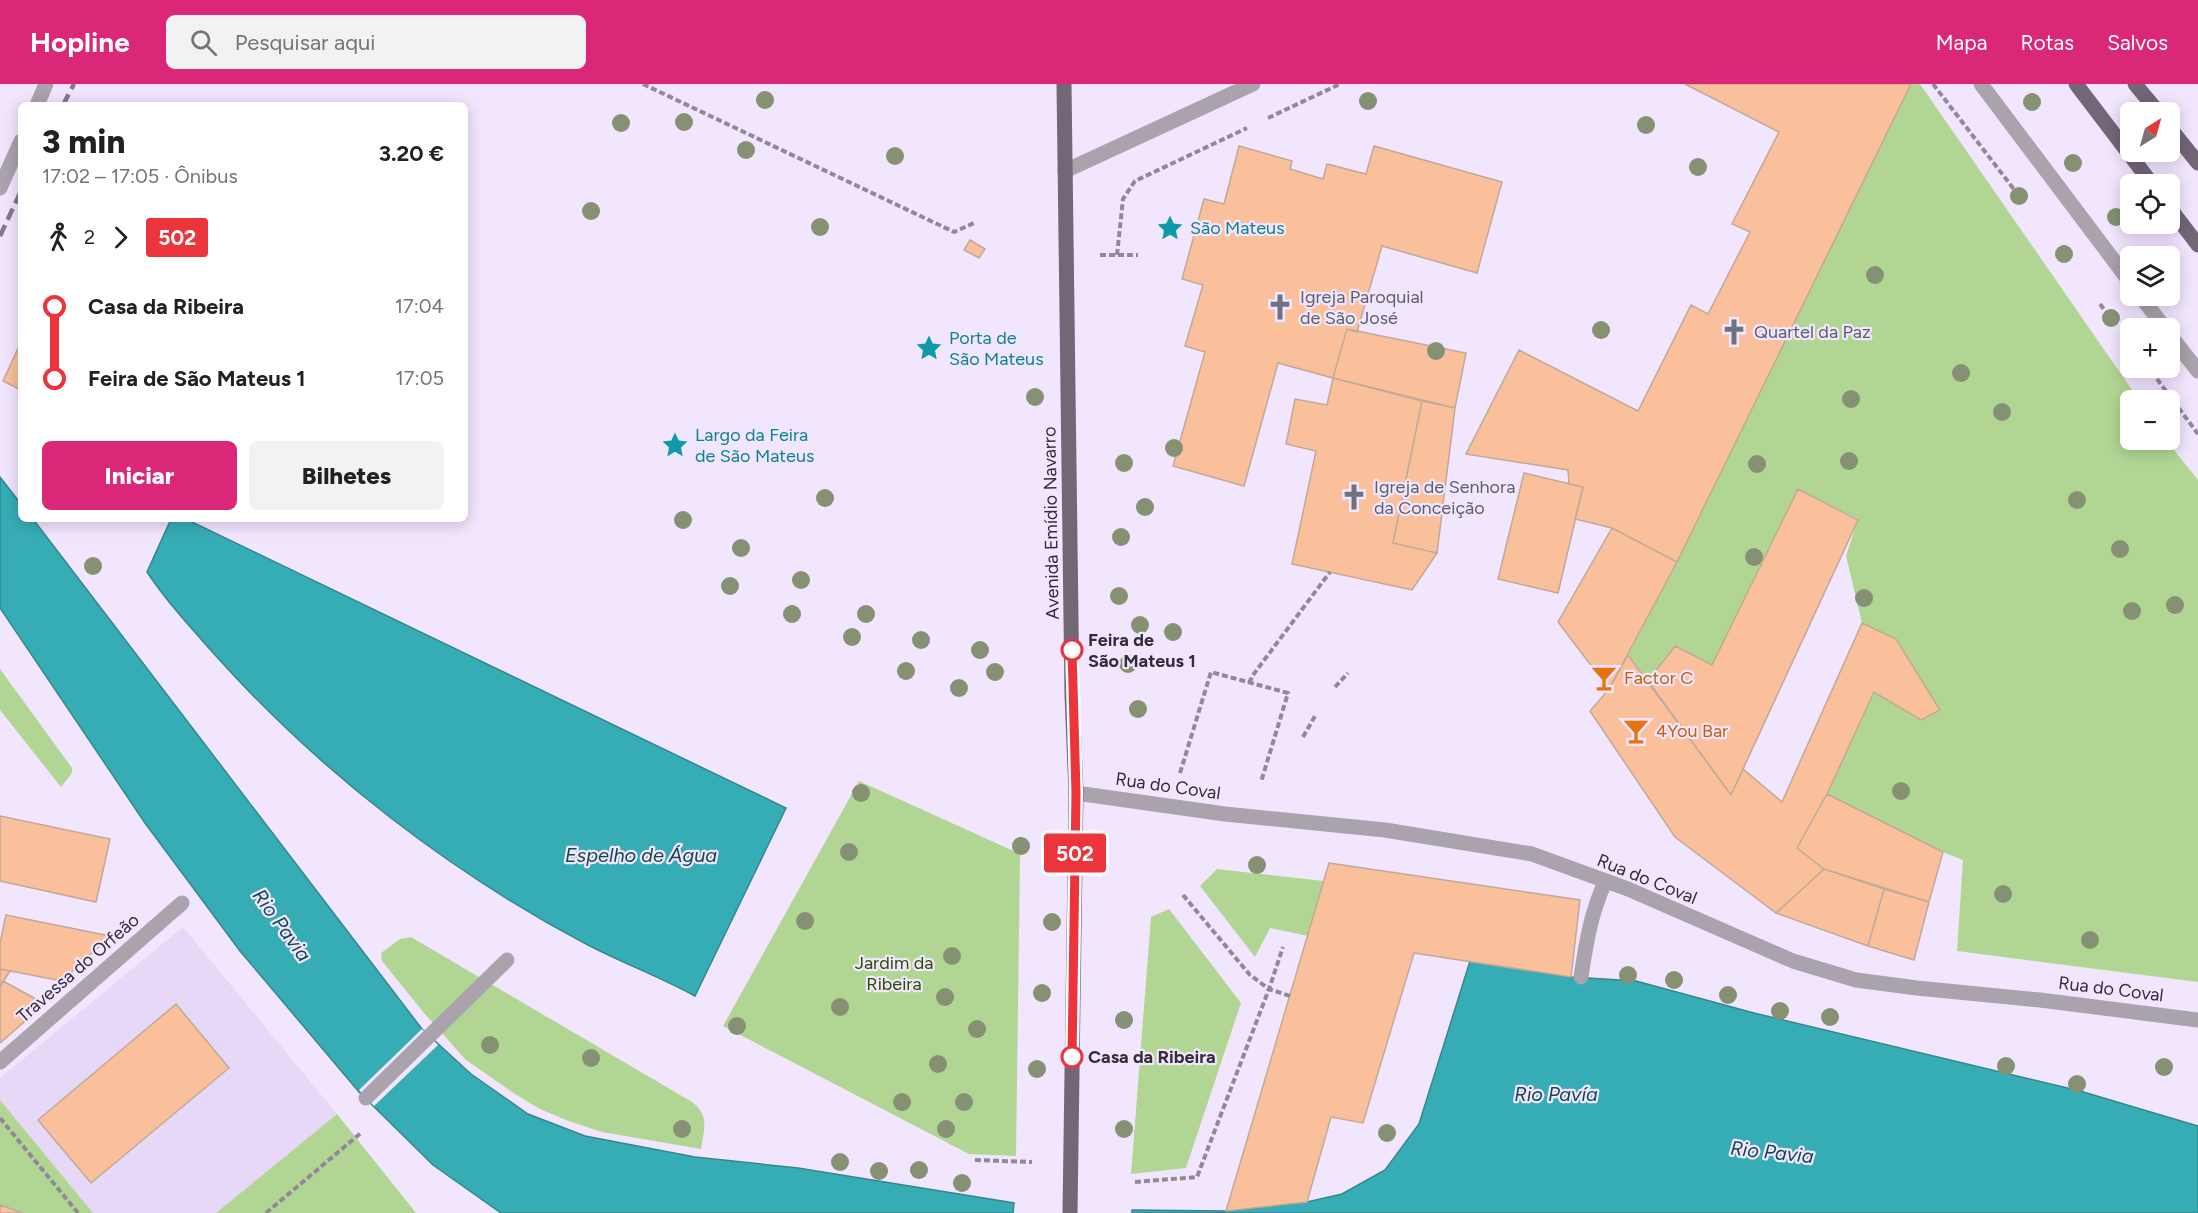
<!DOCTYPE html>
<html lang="pt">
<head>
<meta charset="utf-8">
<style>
	body { margin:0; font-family:Figtree,sans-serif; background:#f2f2f2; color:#202124; height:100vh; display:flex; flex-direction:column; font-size:22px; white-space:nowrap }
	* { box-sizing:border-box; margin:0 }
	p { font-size:20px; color:#757577 }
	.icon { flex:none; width:33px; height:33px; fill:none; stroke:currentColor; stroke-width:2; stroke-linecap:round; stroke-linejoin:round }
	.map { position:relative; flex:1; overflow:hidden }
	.side { position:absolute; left:18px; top:18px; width:450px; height:420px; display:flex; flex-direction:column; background:#fff; border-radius:9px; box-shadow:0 3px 15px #0003 }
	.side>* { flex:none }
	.badge { padding:0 12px; border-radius:4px; font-size:21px; line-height:39px }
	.needle { width:39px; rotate:37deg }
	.tools { position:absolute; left:2120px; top:18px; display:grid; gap:12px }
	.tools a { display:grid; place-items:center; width:60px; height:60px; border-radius:9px; background:#fff; box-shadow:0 3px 15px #0003; font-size:30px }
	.map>.badge { position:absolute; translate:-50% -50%; box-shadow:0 0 0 3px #fff }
	.legs { display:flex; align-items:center; gap:9px; height:66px; padding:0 24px; font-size:20px }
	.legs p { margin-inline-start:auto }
	.headline { display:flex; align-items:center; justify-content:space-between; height:102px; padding:0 24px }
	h1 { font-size:33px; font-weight:800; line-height:45px }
	.button { display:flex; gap:12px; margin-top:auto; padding:12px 24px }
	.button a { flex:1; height:69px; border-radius:9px; background:#db2777; color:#fff; font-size:24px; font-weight:800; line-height:69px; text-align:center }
	.button a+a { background:#f2f2f2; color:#202124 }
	ul { padding:0 24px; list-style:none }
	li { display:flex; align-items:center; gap:21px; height:72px; font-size:22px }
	li i { display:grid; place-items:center; width:9px; height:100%; margin:0 8px; background:currentColor }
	li i::after { content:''; width:15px; height:15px; margin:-8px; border:4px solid; border-radius:50%; background:#fff }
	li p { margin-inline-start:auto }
	li:first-child i { background:linear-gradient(#0000 50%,currentColor 0) }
	li:last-child i { background:linear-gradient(currentColor 50%,#0000 0) }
	header { display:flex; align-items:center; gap:36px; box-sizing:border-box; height:84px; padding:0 30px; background:#db2777; color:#fff }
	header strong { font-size:28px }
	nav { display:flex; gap:33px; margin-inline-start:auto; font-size:21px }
	.search { width:420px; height:54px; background:#f2f2f2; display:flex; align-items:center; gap:15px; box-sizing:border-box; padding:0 21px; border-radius:9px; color:#757577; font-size:22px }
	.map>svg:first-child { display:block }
	.built { fill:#e7d8f7 }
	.green { fill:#b1d694 }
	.water { fill:#36adb5; stroke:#35878f; stroke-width:1.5 }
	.pier { fill:#f2e5fe }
	.building { fill:#f9c09b; stroke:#c1a999; stroke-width:1.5 }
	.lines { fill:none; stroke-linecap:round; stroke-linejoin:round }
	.path { stroke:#918899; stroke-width:4; stroke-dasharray:6 3; stroke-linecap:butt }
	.minor { stroke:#aaa2ac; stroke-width:15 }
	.major { stroke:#736677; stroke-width:15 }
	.rail { stroke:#827a8a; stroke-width:4.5; stroke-dasharray:12 6; stroke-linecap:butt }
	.tree { fill:#859172 }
	.line-1-casing { stroke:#fff; stroke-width:14 }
	.line-1 { stroke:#ec343c; stroke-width:9 }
	.stop-1-dot { fill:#fff; stroke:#ec343c; stroke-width:3 }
	.labels { text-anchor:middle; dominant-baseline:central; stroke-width:4.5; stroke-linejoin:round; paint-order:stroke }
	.culture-label { font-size:18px; fill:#0d838f; stroke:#f2e5fe; text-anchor:start }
	.worship-label { font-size:18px; fill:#5b616d; stroke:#f2e5fe; text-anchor:start }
	.street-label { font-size:18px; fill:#322d37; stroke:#f2e5fe }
	.stop-label { font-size:18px; font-weight:bold; fill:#322d37; stroke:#f2e5fe; text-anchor:start }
	.food-label { font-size:18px; fill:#c56008; stroke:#f2e5fe; text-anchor:start }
	.park-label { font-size:18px; fill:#2c4d00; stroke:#f2e5fe }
	.water-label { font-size:20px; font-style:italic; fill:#13474a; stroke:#f2e5fe }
</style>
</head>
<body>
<header>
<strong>Hopline</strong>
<div class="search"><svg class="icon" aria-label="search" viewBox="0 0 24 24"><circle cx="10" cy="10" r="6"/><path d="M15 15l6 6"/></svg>Pesquisar aqui</div>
<nav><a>Mapa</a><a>Rotas</a><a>Salvos</a></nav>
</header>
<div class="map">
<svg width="2198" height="1129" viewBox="0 0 2198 1129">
	<rect width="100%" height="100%" fill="#f2e5fe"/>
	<!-- built -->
	<path class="built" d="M183,843L337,1030L216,1129H93L0,1016V994Z"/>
	<!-- green -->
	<path class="green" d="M1911,0H1920L2139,316H2130V356H2166L2198,396V898L1957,867L1963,776L1943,768L1827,710L1874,608L1921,636L1940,626L1896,555L1862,539L1846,472L1858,435L1798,405L1712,581L1675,562L1648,597L1628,571L1677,478Z
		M0,585L72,684V689L61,703L0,626Z
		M859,697L1020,770L1016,1072L969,1070L723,942Z
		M1217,785L1324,797L1308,852L1270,844L1255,873L1200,802Z
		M1169,825L1241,919L1186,1084L1131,1090L1151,833Z
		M411,853L692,1018C710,1032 704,1045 701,1065L602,1048L566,1036L540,1025L515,1010L466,976L424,929L382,877L381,869L400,855Z
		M0,1016L93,1129H0Z
		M337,1030L416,1129H216Z"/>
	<!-- water -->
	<path class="water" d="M0,393L21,420V435H33L422,945L471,990L528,1030L585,1052L695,1073L798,1084L1014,1119L1013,1129H501L433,1081L359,1008L240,867L145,739L0,524Z
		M171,435H186L786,724L695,912C660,893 623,879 588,861C451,789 320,688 216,572C192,545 167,518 147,488Z
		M1470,877L1571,893L1636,897L1754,929L2080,1007L2198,1042V1129H1132V1126L1226,1127L1307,1118L1342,1110L1385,1086L1419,1040Z"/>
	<!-- pier -->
	<path class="pier" d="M422,945L438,961L374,1022L359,1006Z"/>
	<!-- building -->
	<path class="building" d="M1685,0H1911L1677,478L1612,444L1575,435L1583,403L1569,400L1568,386L1466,370L1519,266L1638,327L1691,221L1708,230L1750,148L1732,140L1779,48Z
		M1239,62L1292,77L1290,85L1323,95L1327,80L1366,90L1374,62L1502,98L1477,189L1382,162L1357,248L1347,245L1333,294L1278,279L1244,402L1173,382L1205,268L1185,262L1203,201L1182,195L1204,115L1224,120Z
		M970,156L985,165L979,174L964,166Z
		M1347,245L1466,269L1455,324L1333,294Z
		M21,258V306L3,297Z
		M1333,294L1422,317L1393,459L1437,469L1412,506L1292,480L1316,367L1286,360L1295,315L1327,321Z
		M1422,317L1455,324L1437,469L1393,459Z
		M1524,389L1583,403L1558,509L1498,495Z
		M1798,405L1858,436L1731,711L1648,597L1675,562L1712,581Z
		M1612,444L1677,478L1609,605L1558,538Z
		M1862,539L1896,555L1940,626L1921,636L1874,608L1827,710L1797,764L1824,785L1776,829L1675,753L1590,627L1609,605L1628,571L1731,711L1743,685L1782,718Z
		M1827,710L1943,768L1929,818L1824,785L1797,764Z
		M0,732L110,755L96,818L0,797Z
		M1329,779L1580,816L1571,893L1414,869L1363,1039L1331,1033L1307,1118L1226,1127Z
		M1824,785L1884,805L1868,862L1776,829Z
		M1884,805L1929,818L1914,876L1868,862Z
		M6,831L110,852L62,897L0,885V859Z
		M0,885L10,887L0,903Z
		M3,897L45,920L0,959V903Z
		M176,920L229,984L91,1099L38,1036Z
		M0,1121L23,1129H0Z"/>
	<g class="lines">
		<!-- path -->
		<path class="path" d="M643,0L954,148L974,139
			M1933,0L2016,108
			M1268,34L1340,0
			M1100,171H1138
			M1117,171L1123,115L1135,97L1247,44
			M2100,220L2110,233
			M2157,295L2198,350
			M1249,599L1253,591L1330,488
			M1335,603L1348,589
			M1303,653L1315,632
			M1180,689L1211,588L1288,609L1261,698
			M1183,811L1250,891L1269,905L1290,912
			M0,1034L78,1129
			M975,1076L1032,1078
			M1135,1098L1197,1093L1269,905L1283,863
			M266,1129L362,1048"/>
		<!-- minor -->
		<path class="minor" d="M1981,0L2130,198
			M37,21L46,0
			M1065,87L1253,0
			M0,104L21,57
			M2140,212L2165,244
			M2169,250L2198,287
			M1076,709L1225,730L1385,746L1532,770L1628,805L1793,877L1856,896L1917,904L2040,916L2198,936
			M1581,893C1586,859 1591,829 1605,798
			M0,978L182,819
			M366,1014L507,876"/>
		<!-- major -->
		<path class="major" d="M1064,0L1072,611L1076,709L1070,1129
			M2076,0L2152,100
			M2135,0L2158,28
			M2169,43L2198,79
			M2169,123L2198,161"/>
		<!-- rail -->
		<path class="rail" d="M63,21L74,0
			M0,152L21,107"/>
	</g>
	<!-- trees -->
	<g class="tree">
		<circle cx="765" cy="16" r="9"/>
		<circle cx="1368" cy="17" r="9"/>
		<circle cx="2032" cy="18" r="9"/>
		<circle cx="684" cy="38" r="9"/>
		<circle cx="621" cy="39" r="9"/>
		<circle cx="1646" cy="41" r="9"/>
		<circle cx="746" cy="66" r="9"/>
		<circle cx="895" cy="72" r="9"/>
		<circle cx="2073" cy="79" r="9"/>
		<circle cx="1698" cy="83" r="9"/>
		<circle cx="2019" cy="112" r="9"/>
		<circle cx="591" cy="127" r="9"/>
		<circle cx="2116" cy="133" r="9"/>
		<circle cx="820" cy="143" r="9"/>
		<circle cx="2064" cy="170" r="9"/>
		<circle cx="1875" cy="191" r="9"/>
		<circle cx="2111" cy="234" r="9"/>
		<circle cx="1601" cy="246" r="9"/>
		<circle cx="1436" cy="267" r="9"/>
		<circle cx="1961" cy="289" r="9"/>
		<circle cx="1035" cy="313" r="9"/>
		<circle cx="1851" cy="315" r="9"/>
		<circle cx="2002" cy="328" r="9"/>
		<circle cx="1174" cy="364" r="9"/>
		<circle cx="1849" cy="377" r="9"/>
		<circle cx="1124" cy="379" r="9"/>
		<circle cx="1757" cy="380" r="9"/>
		<circle cx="825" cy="414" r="9"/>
		<circle cx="2077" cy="416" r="9"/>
		<circle cx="1145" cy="423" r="9"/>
		<circle cx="683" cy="436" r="9"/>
		<circle cx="1121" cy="453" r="9"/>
		<circle cx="741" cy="464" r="9"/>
		<circle cx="2120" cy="465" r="9"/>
		<circle cx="1754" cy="473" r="9"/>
		<circle cx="93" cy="482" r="9"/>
		<circle cx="801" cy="496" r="9"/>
		<circle cx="730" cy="502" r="9"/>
		<circle cx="1119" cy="512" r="9"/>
		<circle cx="1864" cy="514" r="9"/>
		<circle cx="2175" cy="521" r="9"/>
		<circle cx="2132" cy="527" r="9"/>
		<circle cx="792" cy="530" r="9"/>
		<circle cx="866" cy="530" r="9"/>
		<circle cx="1140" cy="541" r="9"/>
		<circle cx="1173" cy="548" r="9"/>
		<circle cx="852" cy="553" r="9"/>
		<circle cx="921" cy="556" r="9"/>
		<circle cx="980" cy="566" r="9"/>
		<circle cx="1128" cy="580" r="9"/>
		<circle cx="906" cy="587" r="9"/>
		<circle cx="995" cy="588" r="9"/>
		<circle cx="959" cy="604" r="9"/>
		<circle cx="1138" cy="625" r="9"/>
		<circle cx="1901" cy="707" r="9"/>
		<circle cx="861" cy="709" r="9"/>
		<circle cx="1021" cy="762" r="9"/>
		<circle cx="849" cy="768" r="9"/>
		<circle cx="1257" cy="781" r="9"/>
		<circle cx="2003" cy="810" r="9"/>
		<circle cx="805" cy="837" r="9"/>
		<circle cx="1052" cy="838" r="9"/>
		<circle cx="2090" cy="856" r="9"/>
		<circle cx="952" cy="872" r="9"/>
		<circle cx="1628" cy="891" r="9"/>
		<circle cx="1674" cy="896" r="9"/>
		<circle cx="1042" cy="909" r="9"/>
		<circle cx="1728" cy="911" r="9"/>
		<circle cx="945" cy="913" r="9"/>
		<circle cx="840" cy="923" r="9"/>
		<circle cx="1780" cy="927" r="9"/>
		<circle cx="1830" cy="933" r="9"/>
		<circle cx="1124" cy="936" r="9"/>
		<circle cx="737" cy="942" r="9"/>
		<circle cx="977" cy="945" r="9"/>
		<circle cx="490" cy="961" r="9"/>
		<circle cx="591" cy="974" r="9"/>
		<circle cx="938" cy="980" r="9"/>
		<circle cx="2006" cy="982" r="9"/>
		<circle cx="2164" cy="983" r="9"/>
		<circle cx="1037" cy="985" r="9"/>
		<circle cx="2077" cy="1000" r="9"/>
		<circle cx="902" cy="1018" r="9"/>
		<circle cx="964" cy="1018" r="9"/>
		<circle cx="682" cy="1045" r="9"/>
		<circle cx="946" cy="1045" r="9"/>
		<circle cx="1124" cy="1045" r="9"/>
		<circle cx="1387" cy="1049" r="9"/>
		<circle cx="840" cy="1078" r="9"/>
		<circle cx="919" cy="1086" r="9"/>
		<circle cx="879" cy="1087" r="9"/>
		<circle cx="962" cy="1099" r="9"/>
	</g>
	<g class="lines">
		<!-- line-1 casing -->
		<g class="line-1-casing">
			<path id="line-1" d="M1072,566L1076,709L1072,973"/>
		</g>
		<!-- line-1 -->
		<use href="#line-1" class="line-1"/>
	</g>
	<!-- icons -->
	<defs>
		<g id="sight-bare" transform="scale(2.07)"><path d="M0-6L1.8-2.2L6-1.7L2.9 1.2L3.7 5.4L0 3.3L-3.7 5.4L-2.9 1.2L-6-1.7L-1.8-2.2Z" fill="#0f9aa8" stroke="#f2e5fe" stroke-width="2.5" paint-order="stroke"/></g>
		<g id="church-bare" transform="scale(2.07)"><path d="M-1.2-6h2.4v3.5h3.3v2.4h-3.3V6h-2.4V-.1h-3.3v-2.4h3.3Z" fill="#6b7280" stroke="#f2e5fe" stroke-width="2.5" paint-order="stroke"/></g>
		<g id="bar-bare" transform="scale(2.07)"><path d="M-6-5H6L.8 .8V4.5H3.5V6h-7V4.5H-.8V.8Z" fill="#e8710a" stroke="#f2e5fe" stroke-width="2.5" paint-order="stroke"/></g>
	</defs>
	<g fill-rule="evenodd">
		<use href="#sight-bare" x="1170" y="144"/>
		<use href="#church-bare" x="1280" y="223"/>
		<use href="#church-bare" x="1734" y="248"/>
		<use href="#sight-bare" x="929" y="264"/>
		<use href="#sight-bare" x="675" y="361"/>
		<use href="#church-bare" x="1354" y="413"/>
		<use href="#bar-bare" x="1604" y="594"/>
		<use href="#bar-bare" x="1636" y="647"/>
	</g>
	<!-- markers -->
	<g class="stop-1-dot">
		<circle cx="1072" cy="566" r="10"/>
		<circle cx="1072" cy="973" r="10"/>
	</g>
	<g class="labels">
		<!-- culture labels -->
		<g class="culture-label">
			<text x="1190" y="144">São Mateus</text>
			<text x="949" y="254">Porta de<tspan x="949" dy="21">São Mateus</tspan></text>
			<text x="695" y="351">Largo da Feira<tspan x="695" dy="21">de São Mateus</tspan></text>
		</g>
		<!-- worship labels -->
		<g class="worship-label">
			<text x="1300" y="213">Igreja Paroquial<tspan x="1300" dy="21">de São José</tspan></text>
			<text x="1754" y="248">Quartel da Paz</text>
			<text x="1374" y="403">Igreja de Senhora<tspan x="1374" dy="21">da Conceição</tspan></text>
		</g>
		<!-- street labels -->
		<g class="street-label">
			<text transform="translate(1051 439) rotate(-91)">Avenida Emídio Navarro</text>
			<text transform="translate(1168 702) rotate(8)">Rua do Coval</text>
			<text transform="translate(1647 795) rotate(22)">Rua do Coval</text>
			<text transform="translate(78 884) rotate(-41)">Travessa do Orfeão</text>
			<text transform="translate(2111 905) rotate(7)">Rua do Coval</text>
		</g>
		<!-- stop labels -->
		<g class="stop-label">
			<text x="1088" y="556">Feira de<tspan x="1088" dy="21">São Mateus 1</tspan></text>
			<text x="1088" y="973">Casa da Ribeira</text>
		</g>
		<!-- food labels -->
		<g class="food-label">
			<text x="1624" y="594">Factor C</text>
			<text x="1656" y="647">4You Bar</text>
		</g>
		<!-- park labels -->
		<g class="park-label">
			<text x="894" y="879">Jardim da<tspan x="894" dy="21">Ribeira</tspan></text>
		</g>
		<!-- water labels -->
		<g class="water-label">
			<text x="641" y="771">Espelho de Água</text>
			<text transform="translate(282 841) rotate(54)">Rio Pavia</text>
			<text x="1556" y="1010">Rio Pavía</text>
			<text transform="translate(1772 1068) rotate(6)">Rio Pavia</text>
		</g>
	</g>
</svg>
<div class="tools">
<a><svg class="needle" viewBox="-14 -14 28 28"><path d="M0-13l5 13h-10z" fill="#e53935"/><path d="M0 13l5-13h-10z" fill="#757577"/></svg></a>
<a><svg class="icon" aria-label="locate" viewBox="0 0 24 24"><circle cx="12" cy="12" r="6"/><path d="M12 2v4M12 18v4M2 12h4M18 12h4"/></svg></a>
<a><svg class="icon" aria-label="layers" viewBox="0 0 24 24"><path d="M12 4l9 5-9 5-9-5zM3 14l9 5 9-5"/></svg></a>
<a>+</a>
<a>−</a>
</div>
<b class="badge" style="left:1075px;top:769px;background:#ec343c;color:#fff">502</b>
<section class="side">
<div class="headline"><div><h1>3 min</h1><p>17:02 – 17:05 · Ônibus</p></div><b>3.20 €</b></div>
<div class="legs"><svg class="icon" aria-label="walk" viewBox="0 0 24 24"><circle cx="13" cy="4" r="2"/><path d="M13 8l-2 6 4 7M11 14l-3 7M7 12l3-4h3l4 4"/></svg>2<svg class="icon" aria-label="forward" viewBox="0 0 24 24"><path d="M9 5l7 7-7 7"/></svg><b class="badge" style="background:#ec343c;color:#fff">502</b></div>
<ul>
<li><i style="color:#ec343c"></i><b>Casa da Ribeira</b><p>17:04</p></li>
<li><i style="color:#ec343c"></i><b>Feira de São Mateus 1</b><p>17:05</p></li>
</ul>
<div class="button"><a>Iniciar</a><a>Bilhetes</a></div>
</section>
</div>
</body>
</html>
